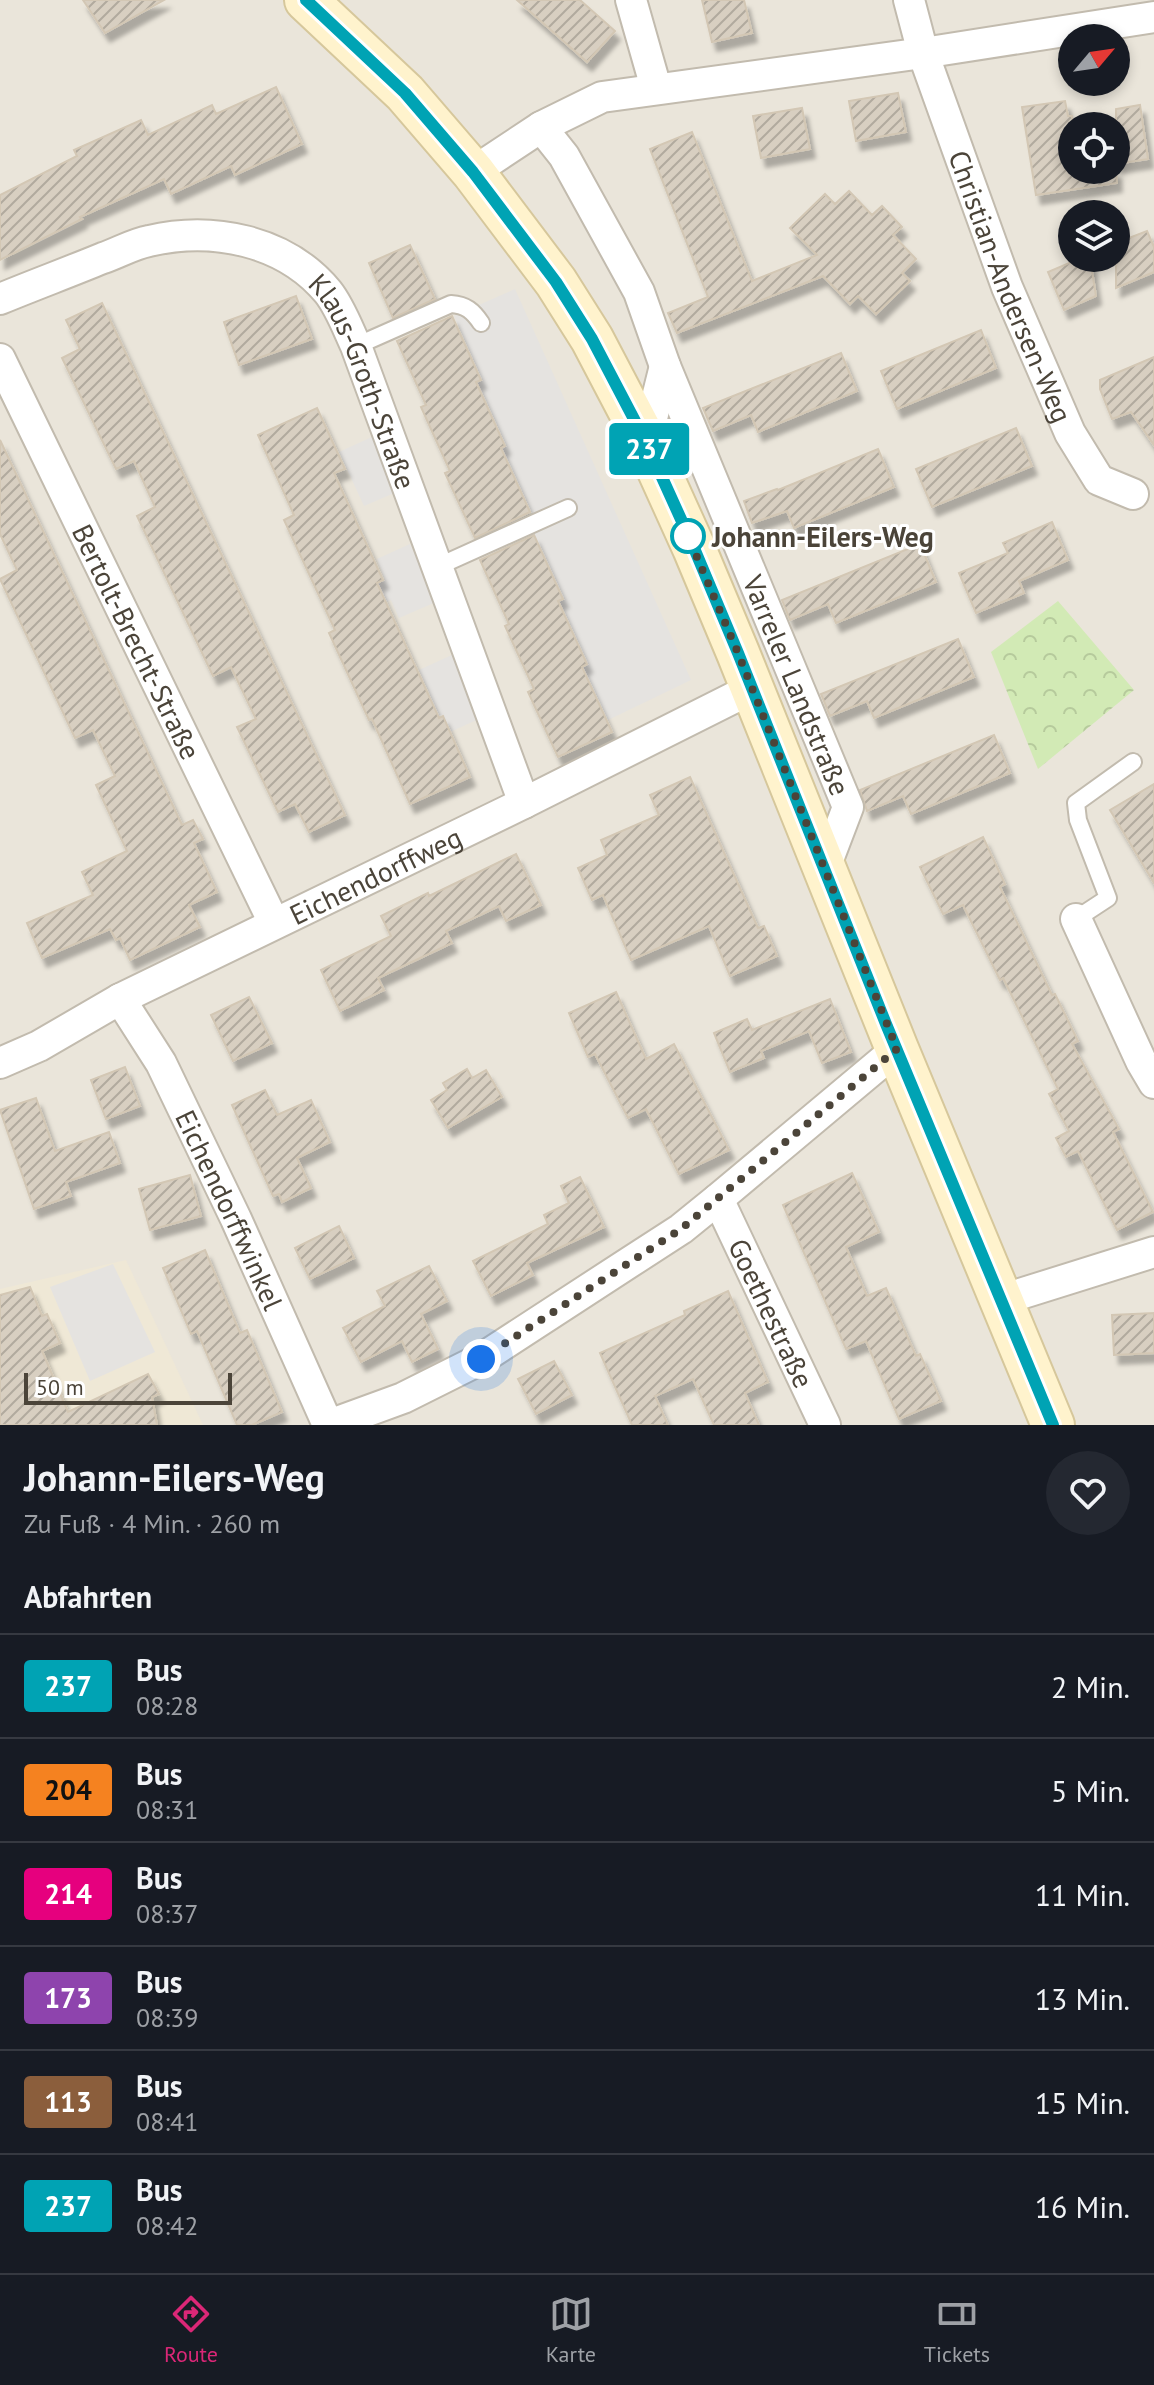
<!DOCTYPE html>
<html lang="de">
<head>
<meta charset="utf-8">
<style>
	body { margin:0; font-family:"PT Sans",sans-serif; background:#242831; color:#f1f3f6; height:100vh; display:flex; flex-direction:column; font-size:30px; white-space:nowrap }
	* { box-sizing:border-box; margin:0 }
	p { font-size:26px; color:#9ea1a6 }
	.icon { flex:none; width:44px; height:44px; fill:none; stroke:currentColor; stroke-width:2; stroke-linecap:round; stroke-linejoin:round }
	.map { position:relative; height:1425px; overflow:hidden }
	.side { display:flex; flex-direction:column; background:#171b24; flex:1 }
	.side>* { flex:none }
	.badge { padding:0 16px; border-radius:6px; font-size:28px; line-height:52px }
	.needle { width:52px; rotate:61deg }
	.controls { position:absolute; left:1058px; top:24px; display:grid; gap:16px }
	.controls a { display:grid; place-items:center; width:72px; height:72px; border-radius:50%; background:#171b24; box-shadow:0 4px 12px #0003; font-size:40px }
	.scale { position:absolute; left:24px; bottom:20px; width:208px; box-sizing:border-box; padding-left:8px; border:4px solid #4b4439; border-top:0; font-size:22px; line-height:28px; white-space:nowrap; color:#4b4439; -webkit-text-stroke:6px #fff; paint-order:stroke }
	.you { position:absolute; width:40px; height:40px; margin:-20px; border:6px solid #fff; border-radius:50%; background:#1a73e8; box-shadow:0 0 0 12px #1a73e833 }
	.map>.badge { position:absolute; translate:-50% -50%; box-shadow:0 0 0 4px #fff }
	h2 { padding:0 24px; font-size:30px; line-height:72px }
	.round { display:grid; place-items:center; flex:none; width:84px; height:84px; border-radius:42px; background:#242831 }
	.head { display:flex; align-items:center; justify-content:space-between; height:136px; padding:0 24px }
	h1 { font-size:38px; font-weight:800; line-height:60px }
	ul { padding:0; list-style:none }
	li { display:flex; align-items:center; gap:24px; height:104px; padding:0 24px; border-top:2px solid #363941 }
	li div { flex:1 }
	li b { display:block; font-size:30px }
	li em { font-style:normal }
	li .badge { min-width:88px; font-weight:700; text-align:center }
	.tabs { display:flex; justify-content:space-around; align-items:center; height:112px; border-top:2px solid #363941; background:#171b24; font-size:22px; color:#9ea1a6 }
	.tabs a { display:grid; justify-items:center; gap:4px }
	.tabs .active { color:#db2777 }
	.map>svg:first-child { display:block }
	.residential { fill:#eae5da; fill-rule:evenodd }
	.education { fill:#efe8d6 }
	.park { fill:url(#park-crowns) }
	.parking { fill:#e5e3e0 }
	.building { fill:url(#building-hatch); stroke:#d3c7b4; stroke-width:2; filter:url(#shadow) }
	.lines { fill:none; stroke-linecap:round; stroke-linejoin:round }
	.lane-casing { stroke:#c2bbae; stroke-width:20 }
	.street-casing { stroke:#c2bbae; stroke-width:34 }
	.secondary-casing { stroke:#d6c79b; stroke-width:46 }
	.lane { stroke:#fff; stroke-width:16 }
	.street { stroke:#fff; stroke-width:30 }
	.secondary { stroke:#fff3cd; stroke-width:42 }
	.line-casing { stroke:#fff; stroke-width:18 }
	.line { stroke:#00a3b4; stroke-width:12 }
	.walk { stroke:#4b4439; stroke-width:8; stroke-dasharray:0 14.4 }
	.stop-dot { fill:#fff; stroke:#00a3b4; stroke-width:4 }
	.labels { text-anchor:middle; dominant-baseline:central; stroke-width:6; stroke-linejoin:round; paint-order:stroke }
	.street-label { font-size:28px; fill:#4b4439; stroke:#fff }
	.stop-label { font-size:28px; font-weight:bold; fill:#4b4439; stroke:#fff; text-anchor:start }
</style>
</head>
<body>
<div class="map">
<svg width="1154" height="1425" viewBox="0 0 1154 1425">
	<defs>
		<pattern id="park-crowns" width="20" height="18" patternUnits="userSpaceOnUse" patternTransform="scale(2)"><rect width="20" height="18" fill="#d2eab5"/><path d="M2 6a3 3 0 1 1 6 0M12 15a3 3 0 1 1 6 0" fill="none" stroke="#b6ca9c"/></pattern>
		<pattern id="building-hatch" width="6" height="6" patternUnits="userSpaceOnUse" patternTransform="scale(2)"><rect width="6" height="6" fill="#d8cfc1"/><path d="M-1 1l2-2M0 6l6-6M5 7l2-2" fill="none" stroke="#b1aa9e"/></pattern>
		<filter id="shadow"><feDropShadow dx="5" dy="9" stdDeviation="2" flood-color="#0004"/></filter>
	</defs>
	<rect width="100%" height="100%" fill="#f6f3ec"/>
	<!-- residential -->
	<path class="residential" d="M0,0H1154V1425H0ZM1072,38H1116V82H1072ZM1072,126H1116V170H1072ZM1072,214H1116V258H1072Z"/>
	<!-- education -->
	<path class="education" d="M126,1260L203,1425H0V1289Z"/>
	<!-- park -->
	<path class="park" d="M1058,601L1134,690L1038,769L991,652Z"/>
	<!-- parking -->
	<path class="parking" d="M515,289L691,680L608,720L583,668L588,665L560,602L564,599L534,534L531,511L502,449L506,446L478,383L482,380L454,316Z
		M374,436L399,491L364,506L339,452Z
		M410,544L436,602L399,618L391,600L367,611L359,592L385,580L377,559Z
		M452,655L481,718L450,732L443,715L422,724L412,702L430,694L419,670Z
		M113,1264L155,1352L90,1381L50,1287Z"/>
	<!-- building -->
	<path class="building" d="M83,0H164L105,33Z
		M517,0H580L615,31L587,62Z
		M702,0H744L752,33L712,42Z
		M276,87L302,144L235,175L231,166L171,194L164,179L80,217L82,219L0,260V195L77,156L74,150L141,120L148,135L212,105L216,114Z
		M898,93L906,132L856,141L849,101Z
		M1065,101L1068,116H1072V170H1116L1117,183L1036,195L1022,107Z
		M1140,105L1148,159L1116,164V109Z
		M802,108L810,149L761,158L753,116Z
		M692,132L752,281L817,255L790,228L825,194L835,204L849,191L872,215L882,206L902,227L893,235L916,259L902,273L910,281L876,314L858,296L850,304L823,276L677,333L668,313L708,297L650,149Z
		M1147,231L1154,247V272L1116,288V243Z
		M410,245L435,299L393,318L369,263Z
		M1081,258H1090L1096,296L1064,310L1048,272Z
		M296,296L312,339L239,365L224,322Z
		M102,303L345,815L309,832L295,804L278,812L237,727L256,719L231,667L213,676L137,516L155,507L134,461L116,469L62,358L80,349L66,320Z
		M452,316L481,380L476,382L505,446L501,448L530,512L475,538L445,473L450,471L421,407L426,405L397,341Z
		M981,330L996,368L897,409L881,371Z
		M841,353L857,391L758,432L751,415L713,431L703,408Z
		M1154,357V445L1131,412L1112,419L1100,389V380Z
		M317,408L345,469L334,473L383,580L377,583L439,718L443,716L470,777L410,804L372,719L369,720L329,633L335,630L284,520L294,515L258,435Z
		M1016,428L1032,466L932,507L916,469Z
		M0,440L182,825L193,820L203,839L194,843L217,892L189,905L200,927L130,960L120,938L116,940L110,929L42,958L27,923L93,895L82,872L127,851L96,785L115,776L93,730L75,738L0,579L17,570L0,534Z
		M878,449L894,487L794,528L787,511L752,523L744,501L777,489L778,490Z
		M1052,522L1068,560L1019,581L1024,593L976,613L959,573L1008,553L1003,543Z
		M534,535L563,599L558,601L587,664L582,667L612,732L558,757L528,692L534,689L505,626L509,624L480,560Z
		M920,544L936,582L836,623L828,604L790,620L782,600Z
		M958,639L974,677L874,718L867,701L830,716L821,694Z
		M994,735L1010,773L911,814L903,796L867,811L860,790Z
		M690,777L758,928L764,926L777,956L730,976L709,926L631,960L603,895L592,900L578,868L607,855L601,840L659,815L650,795Z
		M1154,784V883L1110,810Z
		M983,837L1005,884L1000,887L1052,995L1055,994L1078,1041L1072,1044L1119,1129L1113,1132L1153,1212L1117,1230L1078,1151L1066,1157L1056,1138L1069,1131L1049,1094L1058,1089L1003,978L1000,980L963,905L943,914L920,867Z
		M516,854L541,905L506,921L499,906L446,931L452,943L378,978L384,990L340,1011L321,970L391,936L381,916L428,893L429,896Z
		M616,992L646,1059L674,1044L729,1150L679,1174L646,1109L628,1118L595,1054L588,1057L569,1013Z
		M249,997L272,1043L233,1061L211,1015Z
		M830,999L851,1052L822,1063L809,1031L761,1051L764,1058L730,1072L714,1033L747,1019L752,1030Z
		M125,1067L140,1106L106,1119L91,1080Z
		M467,1069L472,1078L486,1070L502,1097L448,1128L431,1100L447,1090L443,1083Z
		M265,1090L277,1115L311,1100L330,1142L297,1158L311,1188L282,1202L279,1194L273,1196L232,1105Z
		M36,1098L55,1151L109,1132L120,1163L66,1182L71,1196L34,1209L0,1110Z
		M852,1173L879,1232L846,1247L867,1296L886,1288L916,1356L920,1354L941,1401L899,1419L866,1341L846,1349L783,1205Z
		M190,1175L201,1216L150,1230L139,1189Z
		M580,1177L604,1227L527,1263L533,1275L491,1296L473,1261L548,1224L544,1215L569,1203L561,1186Z
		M339,1226L354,1258L310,1279L295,1248Z
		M205,1250L240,1333L247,1330L282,1412L252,1425H237L197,1331L191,1334L163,1268Z
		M429,1266L447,1301L421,1314L438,1349L412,1362L402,1341L361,1362L343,1328L385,1306L377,1291Z
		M30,1287L42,1316L47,1314L60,1343L42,1351L68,1412L148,1374L159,1394L152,1397L157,1425H0V1295Z
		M728,1291L768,1382L745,1393L759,1425H714L693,1379L655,1396L668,1425H632L600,1353L685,1315L684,1311Z
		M1154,1313V1353L1114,1355L1112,1315Z
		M554,1361L572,1395L536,1414L518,1379Z"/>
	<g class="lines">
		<!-- lane casing -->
		<g class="lane-casing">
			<path id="lane" d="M356,346L451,304C466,305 473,311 481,323
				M439,566L568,508
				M1076,919L1108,898L1078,820L1076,803L1133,762"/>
		</g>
		<!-- street casing -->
		<g class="street-casing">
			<g id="street">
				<path d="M631,0L656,88"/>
				<path id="s1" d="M909,0L923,53L1007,287L1070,433L1099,480L1133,494"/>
				<path id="s2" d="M541,127L564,156L639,292L665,366L848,807L824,870"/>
				<path d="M473,172L541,127L602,97L923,53L1154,17"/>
				<path id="s3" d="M0,299C34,285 69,272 103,258C118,253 133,244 149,241C212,226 285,240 328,292C340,307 348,329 356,346L524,803"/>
				<path id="s4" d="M0,359L274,923"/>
				<path d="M646,442L665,366"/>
				<path d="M1076,919L1141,1061L1154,1083"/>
				<path id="s5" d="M120,999L161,1063L236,1219L328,1425"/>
				<path id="s6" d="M0,1063L39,1046L120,999L524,803L751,689"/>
				<path id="s7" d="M718,1199L825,1425"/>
				<path d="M1001,1300L1154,1252"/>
				<path d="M329,1425L403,1398L481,1359L630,1262L681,1229L718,1199L897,1049"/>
			</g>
		</g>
		<!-- secondary casing -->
		<g class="secondary-casing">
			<path id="secondary" d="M306,0L405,93L473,172L556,282L592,339L646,442L694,548L738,653L897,1049L1053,1425"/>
		</g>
		<!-- lane -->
		<use href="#lane" class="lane"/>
		<!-- street -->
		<use href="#street" class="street"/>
		<!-- secondary -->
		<use href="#secondary" class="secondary"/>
	</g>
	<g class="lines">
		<!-- line casing -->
		<g class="line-casing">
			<path id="line" d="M306,0L405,93L473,172L556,282L592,339L646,442L694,548L738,653L886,1024L1053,1425"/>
		</g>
		<!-- line -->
		<use href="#line" class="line"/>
		<!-- walk -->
		<path class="walk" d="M481,1359L681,1229L897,1049L738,653L688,536"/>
	</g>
	<!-- markers -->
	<circle class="stop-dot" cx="688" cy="536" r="16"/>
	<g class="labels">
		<!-- street labels -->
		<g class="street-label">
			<text stroke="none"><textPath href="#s1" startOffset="304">Christian-Andersen-Weg</textPath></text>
			<text stroke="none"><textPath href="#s3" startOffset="452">Klaus-Groth-Straße</textPath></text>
			<text stroke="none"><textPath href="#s4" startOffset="314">Bertolt-Brecht-Straße</textPath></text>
			<text stroke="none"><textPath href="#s2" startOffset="616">Varreler Landstraße</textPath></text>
			<text stroke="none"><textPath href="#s6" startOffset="420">Eichendorffweg</textPath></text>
			<text stroke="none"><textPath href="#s5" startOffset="238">Eichendorffwinkel</textPath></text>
			<text stroke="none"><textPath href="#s7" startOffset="126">Goethestraße</textPath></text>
		</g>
		<!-- stop labels -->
		<g class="stop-label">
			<text x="712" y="536">Johann-Eilers-Weg</text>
		</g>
	</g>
</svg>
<div class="controls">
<a><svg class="needle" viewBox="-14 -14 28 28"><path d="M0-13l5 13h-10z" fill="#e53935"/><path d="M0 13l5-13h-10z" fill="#9ea1a6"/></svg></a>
<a><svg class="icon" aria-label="locate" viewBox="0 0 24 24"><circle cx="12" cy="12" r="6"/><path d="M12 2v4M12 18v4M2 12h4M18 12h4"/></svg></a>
<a><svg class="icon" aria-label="layers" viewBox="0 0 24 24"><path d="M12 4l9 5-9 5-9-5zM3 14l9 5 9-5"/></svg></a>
</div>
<div class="scale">50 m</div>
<div class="you" style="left:481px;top:1359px"></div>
<b class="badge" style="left:649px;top:449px;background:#00a3b4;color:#fff">237</b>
</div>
<section class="side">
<div class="head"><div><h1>Johann-Eilers-Weg</h1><p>Zu Fuß · 4 Min. · 260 m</p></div><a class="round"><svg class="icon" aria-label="heart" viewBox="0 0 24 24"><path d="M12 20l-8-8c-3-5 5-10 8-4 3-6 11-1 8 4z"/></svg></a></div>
<h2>Abfahrten</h2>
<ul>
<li><span class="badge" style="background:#00a3b4;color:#fff">237</span><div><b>Bus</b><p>08:28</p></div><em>2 Min.</em></li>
<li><span class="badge" style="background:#f58220;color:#111">204</span><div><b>Bus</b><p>08:31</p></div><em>5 Min.</em></li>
<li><span class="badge" style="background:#e6007e;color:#fff">214</span><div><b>Bus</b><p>08:37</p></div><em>11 Min.</em></li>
<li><span class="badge" style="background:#8e44ad;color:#fff">173</span><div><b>Bus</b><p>08:39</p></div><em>13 Min.</em></li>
<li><span class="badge" style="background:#8b5e3c;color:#fff">113</span><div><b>Bus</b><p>08:41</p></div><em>15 Min.</em></li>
<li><span class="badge" style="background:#00a3b4;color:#fff">237</span><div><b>Bus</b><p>08:42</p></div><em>16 Min.</em></li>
</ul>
</section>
<nav class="tabs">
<a class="active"><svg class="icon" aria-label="directions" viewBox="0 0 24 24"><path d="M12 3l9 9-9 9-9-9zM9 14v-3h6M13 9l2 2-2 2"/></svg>Route</a>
<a><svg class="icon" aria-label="map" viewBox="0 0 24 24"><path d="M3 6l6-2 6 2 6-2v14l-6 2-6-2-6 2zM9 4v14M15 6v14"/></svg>Karte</a>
<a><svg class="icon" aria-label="tickets" viewBox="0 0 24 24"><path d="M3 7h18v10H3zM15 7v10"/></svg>Tickets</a>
</nav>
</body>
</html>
